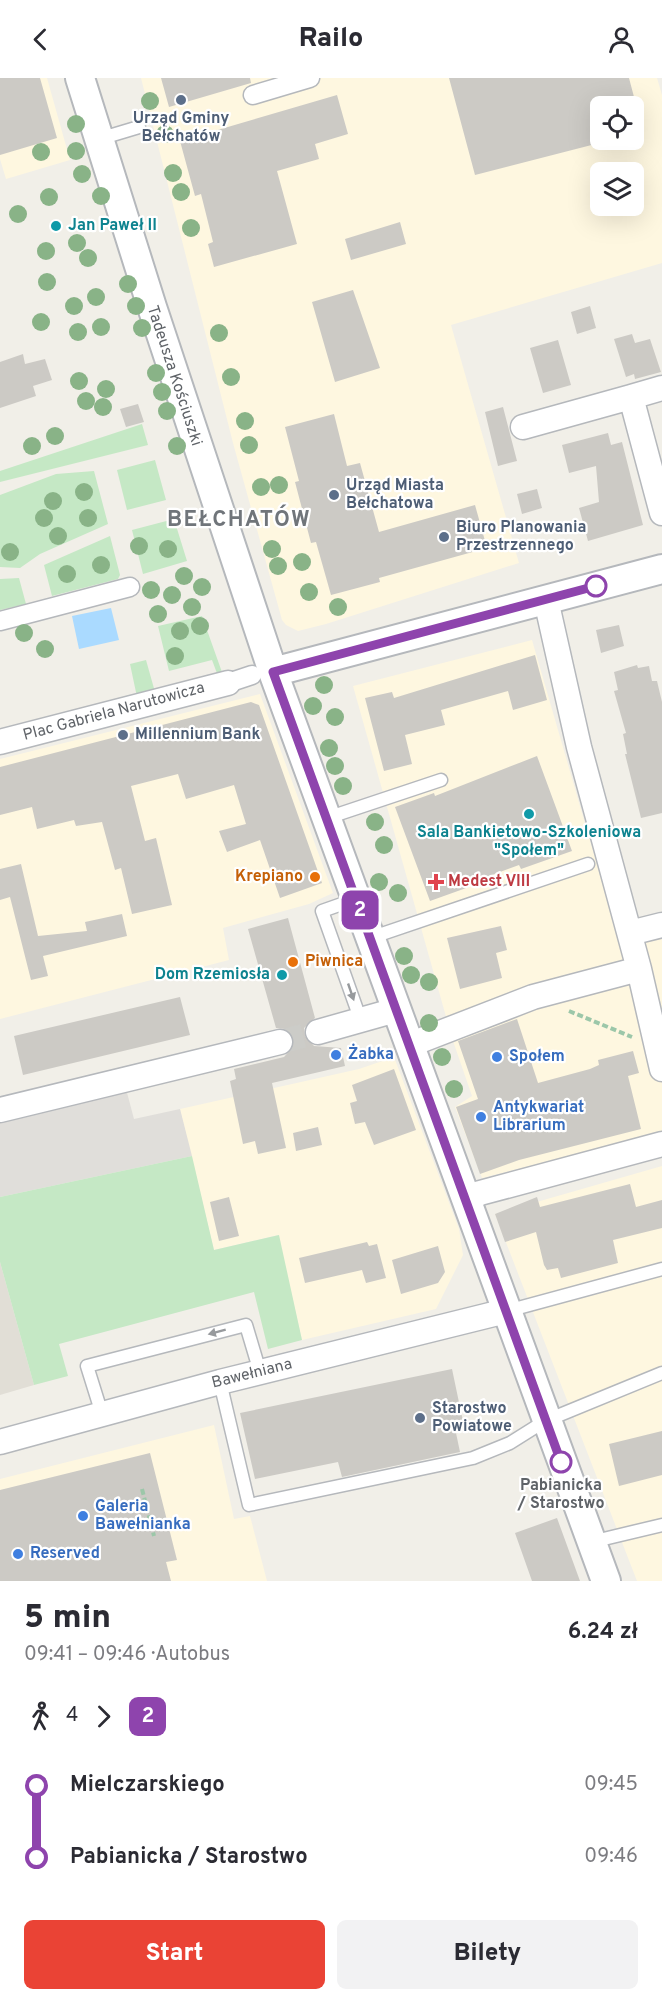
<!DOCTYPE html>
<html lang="pl">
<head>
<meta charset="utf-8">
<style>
	body { margin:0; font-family:Overpass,sans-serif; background:#f2f2f3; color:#2b2b33; height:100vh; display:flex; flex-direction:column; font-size:22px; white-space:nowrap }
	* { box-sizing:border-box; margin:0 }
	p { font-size:20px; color:#7c7c81 }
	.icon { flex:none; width:33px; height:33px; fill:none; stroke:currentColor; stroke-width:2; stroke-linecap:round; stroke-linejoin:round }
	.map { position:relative; height:1503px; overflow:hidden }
	.side { display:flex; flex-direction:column; background:#fff; flex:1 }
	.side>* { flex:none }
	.badge { padding:0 12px; border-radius:9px; font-size:21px; line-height:39px }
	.fabs { position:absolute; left:590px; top:18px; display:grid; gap:12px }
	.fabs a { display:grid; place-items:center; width:54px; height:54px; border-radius:9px; background:#fff; box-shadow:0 6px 24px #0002; font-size:30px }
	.map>.badge { position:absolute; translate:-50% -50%; box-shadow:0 0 0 3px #fff }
	.legs { display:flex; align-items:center; gap:9px; height:66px; padding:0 24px; font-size:20px }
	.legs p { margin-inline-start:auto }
	.headline { display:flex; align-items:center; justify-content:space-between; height:102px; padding:0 24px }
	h1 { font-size:33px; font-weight:800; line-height:45px }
	.button { display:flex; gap:12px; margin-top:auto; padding:12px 24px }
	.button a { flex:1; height:69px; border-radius:9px; background:#ea4335; color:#fff; font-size:24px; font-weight:800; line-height:69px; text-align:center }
	.button a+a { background:#f2f2f3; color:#2b2b33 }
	ul { padding:0 24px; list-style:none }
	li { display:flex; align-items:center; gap:21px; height:72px; font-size:22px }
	li i { display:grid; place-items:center; width:9px; height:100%; margin:0 8px; background:currentColor }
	li i::after { content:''; width:15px; height:15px; margin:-8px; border:4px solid; border-radius:50%; background:#fff }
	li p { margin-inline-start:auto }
	li:first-child i { background:linear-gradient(#0000 50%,currentColor 0) }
	li:last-child i { background:linear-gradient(currentColor 50%,#0000 0) }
	header { display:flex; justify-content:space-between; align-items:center; height:78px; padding:0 24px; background:#fff; font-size:27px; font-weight:800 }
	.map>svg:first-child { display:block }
	.commercial { fill:#fef7e0; fill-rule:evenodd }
	.industrial { fill:#e0deda }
	.education { fill:#e1ded6 }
	.green { fill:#c5e8c5 }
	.water { fill:#aadaff }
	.building { fill:#cccac5 }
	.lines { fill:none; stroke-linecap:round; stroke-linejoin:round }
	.minor-tunnel { stroke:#ccccc8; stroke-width:24; stroke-dasharray:24 12; stroke-linecap:butt }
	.service-casing { stroke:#b5b8bc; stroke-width:15 }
	.pedestrian-casing { stroke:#b5b8bc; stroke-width:21 }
	.minor-casing { stroke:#b5b8bc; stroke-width:27 }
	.tertiary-casing { stroke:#b5b8bc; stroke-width:32 }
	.path { stroke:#9cc7a9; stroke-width:4; stroke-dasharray:6 3; stroke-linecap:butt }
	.service { stroke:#fff; stroke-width:12 }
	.pedestrian { stroke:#fff; stroke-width:18 }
	.minor { stroke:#fff; stroke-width:24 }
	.tertiary { stroke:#fff; stroke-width:28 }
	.tree { fill:#89b387 }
	.oneway { fill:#979a9d }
	.line-1-casing { stroke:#fff; stroke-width:14 }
	.line-1 { stroke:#8e44ad; stroke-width:9 }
	.service-dot { fill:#5c6f8a; stroke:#fff; stroke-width:2 }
	.culture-dot { fill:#0f9aa8; stroke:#fff; stroke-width:2 }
	.stop-1-dot { fill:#fff; stroke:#8e44ad; stroke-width:3 }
	.food-dot { fill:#e8710a; stroke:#fff; stroke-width:2 }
	.health-dot { fill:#e0444e; stroke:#fff; stroke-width:2 }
	.shop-dot { fill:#3f7fe0; stroke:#fff; stroke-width:2 }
	.labels { text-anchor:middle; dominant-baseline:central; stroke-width:4.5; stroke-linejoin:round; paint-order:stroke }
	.service-label { font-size:16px; font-weight:bold; fill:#4e5e75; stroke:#fff; text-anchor:start }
	.culture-label { font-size:16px; font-weight:bold; fill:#0d838f; stroke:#fff; text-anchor:start }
	.street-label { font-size:16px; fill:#5f6368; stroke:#fff }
	.food-label { font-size:16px; font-weight:bold; fill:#c56008; stroke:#fff; text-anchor:end }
	.health-label { font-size:16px; font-weight:bold; fill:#be3a42; stroke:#fff; text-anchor:start }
	.shop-label { font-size:16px; font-weight:bold; fill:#366cbe; stroke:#fff; text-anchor:start }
	.stop-label { font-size:16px; font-weight:bold; fill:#5f6368; stroke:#fff }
	.district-label { font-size:22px; font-weight:bold; letter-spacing:1.5px; fill:#70757a; stroke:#fff }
</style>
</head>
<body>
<header><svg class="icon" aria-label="back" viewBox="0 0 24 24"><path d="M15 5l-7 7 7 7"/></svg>Railo<svg class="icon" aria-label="person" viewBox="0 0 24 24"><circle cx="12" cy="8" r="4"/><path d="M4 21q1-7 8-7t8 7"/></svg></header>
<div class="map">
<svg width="662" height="1503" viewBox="0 0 662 1503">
	<rect width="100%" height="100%" fill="#f1efe8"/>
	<!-- commercial -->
	<path class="commercial" d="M0,0H47L70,82L6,101L0,81Z
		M141,0H657L662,17V185L451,247L519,485L326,546L298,553L286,547L282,542L233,365ZM600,28H633V62H600ZM600,94H633V128H600Z
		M532,562L621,870L662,859V1055L482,1100L455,1029L472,1018L452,960L353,608Z
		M260,616L333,815L309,826L223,850L229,882L0,941V681Z
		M394,979L459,1151L463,1177L436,1231L302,1262L278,1157L214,1172L180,1031L359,991Z
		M662,1088V1503H637L495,1136Z
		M214,1347L234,1441L250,1438L267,1503H0V1401Z"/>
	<!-- industrial -->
	<path class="industrial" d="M125,1007L134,1041L180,1031L192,1078L0,1119V1039Z"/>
	<!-- education -->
	<path class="education" d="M0,1184L34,1307L0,1317Z"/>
	<!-- green -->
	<path class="green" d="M142,346L148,367L0,404V393Z
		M155,382L166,422L127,432L117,392Z
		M94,393L108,446L40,476L20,490L0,489V417L56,396Z
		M174,441L187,483L143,496L132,452Z
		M110,458L120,497L118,501L52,518L44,487Z
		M19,500L26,526L0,532V501Z
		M202,538L223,597L218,598L212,582L169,593L158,548Z
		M146,582L155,614L137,619L130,586Z
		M192,1078L214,1172L279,1157L302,1262L268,1271L254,1214L59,1266L68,1298L34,1307L0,1184V1119Z"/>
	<!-- water -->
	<path class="water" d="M111,530L119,562L79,571L72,538Z"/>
	<!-- building -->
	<path class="building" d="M0,0H40L57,60L0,77Z
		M161,0H250L251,5L169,29Z
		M449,0H629L643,53L633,56V28H600V62H611L475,97Z
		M337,17L348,56L315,66L319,81L277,93L297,166L214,189L208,166L213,164L201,116L195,118L180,63Z
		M400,144L406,166L351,182L345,161Z
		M353,212L380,290L335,304L312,224Z
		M590,228L596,250L577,256L571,234Z
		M632,256L635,265L650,261L661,294L635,301L634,296L626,299L614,261Z
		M558,262L571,307L543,315L530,270Z
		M23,276L25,286L45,281L52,302L33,308L36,318L0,330V284Z
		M138,326L144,344L126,349L120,331Z
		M503,329L517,383L498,388L485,334Z
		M334,336L347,388L360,385L379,454L475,427L487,470L379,500L380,504L331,517L316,464L311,465L295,404L299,403L285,349Z
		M608,355L611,367L622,364L643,447L588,463L579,430L599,424L596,388L569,395L562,367Z
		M537,411L542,430L522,436L517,416Z
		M619,547L624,568L601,575L596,552Z
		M535,577L547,622L513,632L508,613L441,632L445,647L405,657L412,686L384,693L365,620L392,614L394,620Z
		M637,587L638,590L649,588L652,603H657L662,624V735L641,740L625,676H627L623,656L626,655L614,613L618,612L614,594Z
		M251,624L259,627L322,805L280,820L260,762L227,774L219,753L246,746L234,707L186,721L178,696L131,708L145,763L156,760L172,827L132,836L121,790L115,792L102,744L76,748L74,742L37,751L32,729L0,737V689Z
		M537,678L572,773L521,791L519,787L468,806L469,809L430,823L395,729L434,715L435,718Z
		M21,786L38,858L87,853L85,844L122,836L127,858L43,878L48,898L31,902L10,819L0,822V791Z
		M288,840L315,940L304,950L305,958L314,968L341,970L345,988L272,1005L286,1070L258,1076L255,1063L243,1066L230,1003L236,1001L234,991L284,979L293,969L294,961L285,951L276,950L248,851Z
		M501,848L507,872L496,875L502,900L460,911L447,860Z
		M180,919L190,957L23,997L14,958Z
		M517,941L538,1005L590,991L599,987L598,982L633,973L639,995L628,998L641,1051L519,1082L480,1096L456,1029L478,1021L458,963Z
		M394,991L416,1052L374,1067L365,1044L355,1046L350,1025L357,1023L352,1007Z
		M318,1049L322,1067L296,1073L293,1055Z
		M630,1106L636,1129L662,1122V1150L613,1162L618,1185L561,1200L558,1190L547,1192L544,1187L536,1154L505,1164L495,1136L537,1119L540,1129Z
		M229,1119L239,1158L219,1163L210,1124Z
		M367,1164L369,1168L377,1166L386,1200L366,1205L362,1192L305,1205L299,1180Z
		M438,1168L445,1194L438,1205L401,1216L392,1182Z
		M452,1291L465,1353L456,1355L460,1374L342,1399L338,1384L255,1401L240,1335Z
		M662,1353V1397L619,1408L609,1366Z
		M150,1375L177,1482L166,1484L171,1503H0V1412Z
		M557,1440L580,1503H532L515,1455Z"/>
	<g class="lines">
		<!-- minor-tunnel -->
		<path class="minor-tunnel" d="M280,964L318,954"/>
		<!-- service casing -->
		<g class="service-casing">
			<path id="service" d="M99,61L139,49
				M327,740L441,702
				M356,821L322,833L361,943
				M370,860L588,786
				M507,1233L662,1191
				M220,1304L249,1427L473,1380L510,1365L545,1343L662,1295
				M102,1336L87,1288L246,1247L260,1294
				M591,1464L662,1447"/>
		</g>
		<!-- pedestrian casing -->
		<g class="pedestrian-casing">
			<path id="pedestrian" d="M253,17L310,0
				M0,543L130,509
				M228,605L252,597"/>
		</g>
		<!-- minor casing -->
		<g class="minor-casing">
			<path id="minor" d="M631,319L662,310
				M523,349L631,319L662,435
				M546,522L579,669L639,891L662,991
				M0,664L228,605
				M630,855L662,847
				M318,954L396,932
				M409,967L533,919L639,891
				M0,1032L280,964
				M466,1122L480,1115L662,1066
				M0,1364L220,1304L506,1233"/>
		</g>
		<!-- tertiary casing -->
		<g class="tertiary-casing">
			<path id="tertiary" d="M80,0L152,229L273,594L606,1503
				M273,594L662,491"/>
		</g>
		<!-- path -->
		<path class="path" d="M569,933L632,959
			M142,1411L154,1458"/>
		<!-- service -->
		<use href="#service" class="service"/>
		<!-- pedestrian -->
		<use href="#pedestrian" class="pedestrian"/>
		<!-- minor -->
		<use href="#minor" class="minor"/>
		<!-- tertiary -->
		<use href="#tertiary" class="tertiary"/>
	</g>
	<!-- trees -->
	<g class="tree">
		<circle cx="150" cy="23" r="9"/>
		<circle cx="76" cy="46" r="9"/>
		<circle cx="165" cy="56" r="9"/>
		<circle cx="76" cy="73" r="9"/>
		<circle cx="41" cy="74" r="9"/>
		<circle cx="173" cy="95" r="9"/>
		<circle cx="82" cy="96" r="9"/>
		<circle cx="181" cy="114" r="9"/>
		<circle cx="101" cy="118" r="9"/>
		<circle cx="49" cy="119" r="9"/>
		<circle cx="18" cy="136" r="9"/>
		<circle cx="191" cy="150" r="9"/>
		<circle cx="77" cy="165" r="9"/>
		<circle cx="46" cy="173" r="9"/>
		<circle cx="88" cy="180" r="9"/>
		<circle cx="47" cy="204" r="9"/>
		<circle cx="128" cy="206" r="9"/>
		<circle cx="96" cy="219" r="9"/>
		<circle cx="74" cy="228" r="9"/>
		<circle cx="136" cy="228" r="9"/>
		<circle cx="41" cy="244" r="9"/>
		<circle cx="101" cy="249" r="9"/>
		<circle cx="142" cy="250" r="9"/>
		<circle cx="78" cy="254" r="9"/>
		<circle cx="219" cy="255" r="9"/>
		<circle cx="156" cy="295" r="9"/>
		<circle cx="231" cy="299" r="9"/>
		<circle cx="79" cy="303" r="9"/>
		<circle cx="106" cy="311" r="9"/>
		<circle cx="162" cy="314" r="9"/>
		<circle cx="86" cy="323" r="9"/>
		<circle cx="103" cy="329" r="9"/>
		<circle cx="167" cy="333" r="9"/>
		<circle cx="245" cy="343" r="9"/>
		<circle cx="55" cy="358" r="9"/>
		<circle cx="249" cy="367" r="9"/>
		<circle cx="32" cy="368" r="9"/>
		<circle cx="177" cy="368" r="9"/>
		<circle cx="279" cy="407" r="9"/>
		<circle cx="261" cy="409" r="9"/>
		<circle cx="84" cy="414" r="9"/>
		<circle cx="53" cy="423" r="9"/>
		<circle cx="44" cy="440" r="9"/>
		<circle cx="88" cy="440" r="9"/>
		<circle cx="58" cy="458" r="9"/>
		<circle cx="139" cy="468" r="9"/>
		<circle cx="168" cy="471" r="9"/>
		<circle cx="272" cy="471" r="9"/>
		<circle cx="10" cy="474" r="9"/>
		<circle cx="302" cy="484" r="9"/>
		<circle cx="101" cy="487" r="9"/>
		<circle cx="278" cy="488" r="9"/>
		<circle cx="67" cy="496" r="9"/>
		<circle cx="184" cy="498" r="9"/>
		<circle cx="202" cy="509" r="9"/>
		<circle cx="151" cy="512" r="9"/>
		<circle cx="309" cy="514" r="9"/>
		<circle cx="172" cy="517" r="9"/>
		<circle cx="192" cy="529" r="9"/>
		<circle cx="338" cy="529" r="9"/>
		<circle cx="158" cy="536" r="9"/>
		<circle cx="200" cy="548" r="9"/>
		<circle cx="180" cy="553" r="9"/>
		<circle cx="24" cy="555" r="9"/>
		<circle cx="45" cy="571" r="9"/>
		<circle cx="175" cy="578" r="9"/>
		<circle cx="324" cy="607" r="9"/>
		<circle cx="313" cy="628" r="9"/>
		<circle cx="335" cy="639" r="9"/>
		<circle cx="329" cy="670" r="9"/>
		<circle cx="335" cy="688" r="9"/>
		<circle cx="343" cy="708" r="9"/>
		<circle cx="375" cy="744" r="9"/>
		<circle cx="384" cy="767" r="9"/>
		<circle cx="379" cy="804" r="9"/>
		<circle cx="398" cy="815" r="9"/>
		<circle cx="404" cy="878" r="9"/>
		<circle cx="411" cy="897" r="9"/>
		<circle cx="429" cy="904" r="9"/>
		<circle cx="429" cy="945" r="9"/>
		<circle cx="442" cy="979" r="9"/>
		<circle cx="454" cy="1011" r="9"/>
	</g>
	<!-- one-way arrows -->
	<defs><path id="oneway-solid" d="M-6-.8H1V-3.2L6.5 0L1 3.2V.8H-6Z" transform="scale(1.5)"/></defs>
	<g class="oneway">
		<use href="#oneway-solid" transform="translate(351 914) rotate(71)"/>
		<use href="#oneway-solid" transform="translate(217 1254) rotate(165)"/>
	</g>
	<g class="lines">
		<!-- line-1 casing -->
		<g class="line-1-casing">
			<path id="line-1" d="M561,1384L273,594L596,508"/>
		</g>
		<!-- line-1 -->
		<use href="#line-1" class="line-1"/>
	</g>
	<!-- markers -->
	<g class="service-dot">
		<circle cx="181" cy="22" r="6"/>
		<circle cx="334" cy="417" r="6"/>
		<circle cx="444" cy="459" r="6"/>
		<circle cx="123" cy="657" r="6"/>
		<circle cx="420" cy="1340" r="6"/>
	</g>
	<g class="culture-dot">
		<circle cx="56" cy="148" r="6"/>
		<circle cx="529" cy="736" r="6"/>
		<circle cx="282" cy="897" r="6"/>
	</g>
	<g class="stop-1-dot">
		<circle cx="596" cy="508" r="10"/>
		<circle cx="561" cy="1384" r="10"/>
	</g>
	<g class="food-dot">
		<circle cx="315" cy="799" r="6"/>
		<circle cx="293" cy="884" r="6"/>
	</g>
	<path class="health-dot" d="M433 795h6v6h6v6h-6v6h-6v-6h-6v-6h6z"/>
	<g class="shop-dot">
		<circle cx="336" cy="977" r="6"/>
		<circle cx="497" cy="979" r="6"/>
		<circle cx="481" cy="1039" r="6"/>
		<circle cx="83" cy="1438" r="6"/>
		<circle cx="18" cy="1476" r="6"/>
	</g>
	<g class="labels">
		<!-- service labels -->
		<g class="service-label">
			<text x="181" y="41" text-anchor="middle">Urząd Gminy<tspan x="181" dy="18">Bełchatów</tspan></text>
			<text x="346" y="408">Urząd Miasta<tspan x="346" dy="18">Bełchatowa</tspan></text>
			<text x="456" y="450">Biuro Planowania<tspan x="456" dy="18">Przestrzennego</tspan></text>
			<text x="135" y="657">Millennium Bank</text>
			<text x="432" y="1331">Starostwo<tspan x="432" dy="18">Powiatowe</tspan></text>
		</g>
		<!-- culture labels -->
		<g class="culture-label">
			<text x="68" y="148">Jan Paweł II</text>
			<text x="529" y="755" text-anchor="middle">Sala Bankietowo-Szkoleniowa<tspan x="529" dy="18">"Społem"</tspan></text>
			<text x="270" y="897" text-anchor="end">Dom Rzemiosła</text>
		</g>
		<!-- street labels -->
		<g class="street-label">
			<text transform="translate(174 298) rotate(72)">Tadeusza Kościuszki</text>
			<text transform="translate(114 634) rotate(-15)">Plac Gabriela Narutowicza</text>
			<text transform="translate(252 1296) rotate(-14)">Bawełniana</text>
		</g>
		<!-- food labels -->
		<g class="food-label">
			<text x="303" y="799">Krepiano</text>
			<text x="305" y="884" text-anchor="start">Piwnica</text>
		</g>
		<!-- health labels -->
		<g class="health-label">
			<text x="448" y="804">Medest VIII</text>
		</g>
		<!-- shop labels -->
		<g class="shop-label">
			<text x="348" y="977">Żabka</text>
			<text x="509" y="979">Społem</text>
			<text x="493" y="1030">Antykwariat<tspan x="493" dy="18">Librarium</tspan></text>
			<text x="95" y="1429">Galeria<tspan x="95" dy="18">Bawełnianka</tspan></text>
			<text x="30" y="1476">Reserved</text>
		</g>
		<!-- stop labels -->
		<g class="stop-label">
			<text x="561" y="1408">Pabianicka<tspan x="561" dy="18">/ Starostwo</tspan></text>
		</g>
		<!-- district labels -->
		<g class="district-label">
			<text x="239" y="442">BEŁCHATÓW</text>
		</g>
	</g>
</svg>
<div class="fabs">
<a><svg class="icon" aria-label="locate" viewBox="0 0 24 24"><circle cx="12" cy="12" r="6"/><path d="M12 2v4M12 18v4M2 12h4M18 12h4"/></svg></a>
<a><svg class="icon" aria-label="layers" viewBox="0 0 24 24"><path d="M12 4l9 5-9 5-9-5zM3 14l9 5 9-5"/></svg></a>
</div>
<b class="badge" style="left:360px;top:832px;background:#8e44ad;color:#fff">2</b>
</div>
<section class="side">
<div class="headline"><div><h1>5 min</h1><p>09:41 – 09:46 · Autobus</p></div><b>6.24 zł</b></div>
<div class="legs"><svg class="icon" aria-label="walk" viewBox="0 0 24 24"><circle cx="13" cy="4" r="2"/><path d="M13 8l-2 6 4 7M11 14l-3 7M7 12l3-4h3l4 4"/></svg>4<svg class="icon" aria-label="forward" viewBox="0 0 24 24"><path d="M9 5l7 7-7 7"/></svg><b class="badge" style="background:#8e44ad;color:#fff">2</b></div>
<ul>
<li><i style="color:#8e44ad"></i><b>Mielczarskiego</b><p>09:45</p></li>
<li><i style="color:#8e44ad"></i><b>Pabianicka / Starostwo</b><p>09:46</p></li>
</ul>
<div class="button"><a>Start</a><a>Bilety</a></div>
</section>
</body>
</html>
